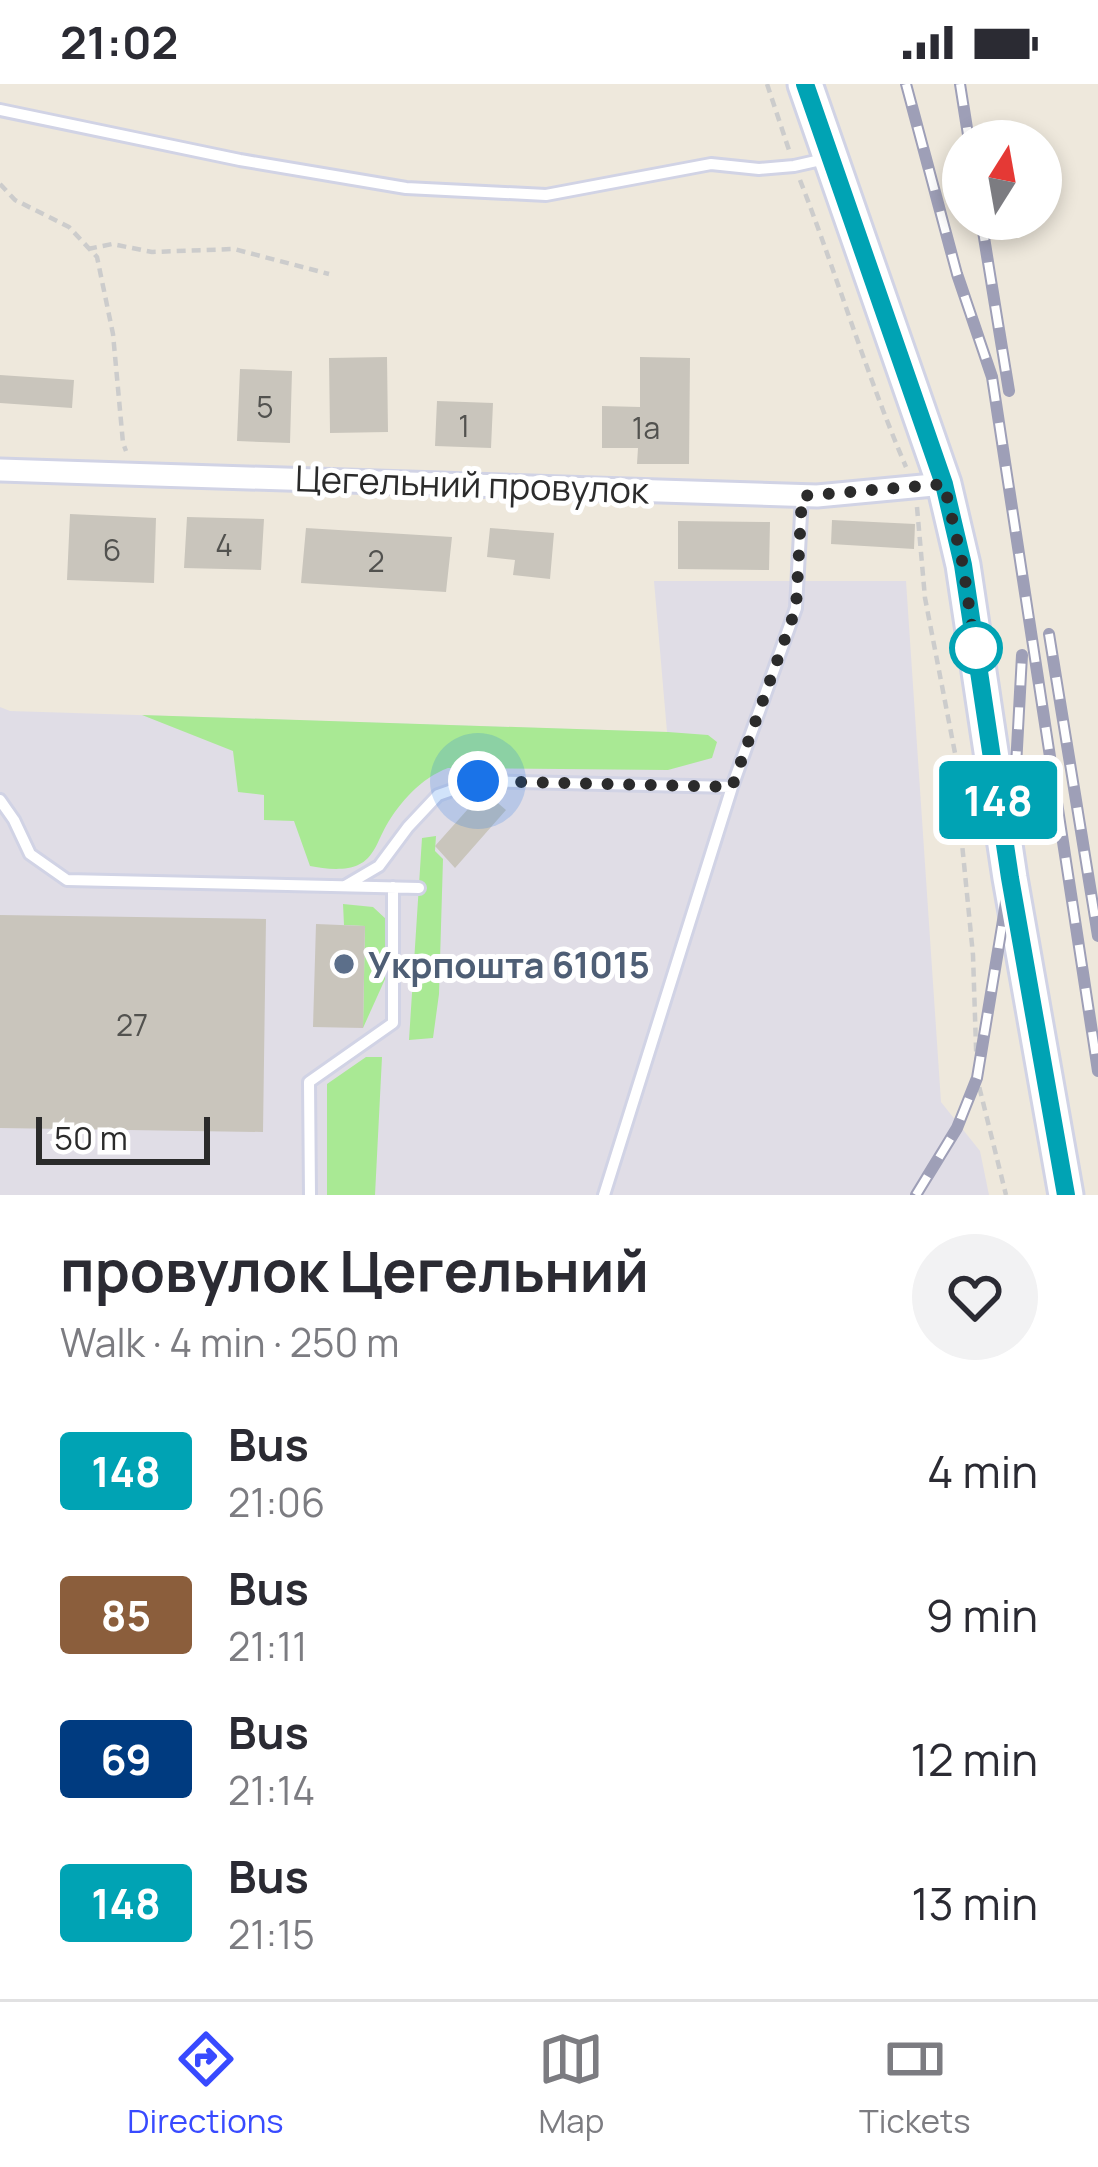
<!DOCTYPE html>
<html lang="en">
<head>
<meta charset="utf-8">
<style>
	body { margin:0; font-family:Manrope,sans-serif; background:#f2f2f3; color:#2b2b33; height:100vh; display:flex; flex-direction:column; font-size:45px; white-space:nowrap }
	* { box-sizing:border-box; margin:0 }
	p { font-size:39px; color:#7c7c81 }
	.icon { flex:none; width:66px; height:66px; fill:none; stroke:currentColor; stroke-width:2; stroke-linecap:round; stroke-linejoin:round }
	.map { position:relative; height:1111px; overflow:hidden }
	.panel { display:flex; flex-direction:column; background:#fff; flex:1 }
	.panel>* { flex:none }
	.badge { padding:0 24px; border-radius:9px; font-size:42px; line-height:78px }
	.needle { width:78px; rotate:11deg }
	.buttons { position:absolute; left:942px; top:36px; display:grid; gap:24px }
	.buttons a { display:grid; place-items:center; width:120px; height:120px; border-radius:50%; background:#fff; box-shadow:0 6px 18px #0003; font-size:60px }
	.scale { position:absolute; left:36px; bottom:30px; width:174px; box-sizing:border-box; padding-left:12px; border:6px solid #2b2b2b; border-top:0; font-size:33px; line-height:42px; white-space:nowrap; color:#2b2b2b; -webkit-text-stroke:9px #fff; paint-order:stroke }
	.you { position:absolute; width:60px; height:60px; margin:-30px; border:9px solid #fff; border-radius:50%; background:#1a73e8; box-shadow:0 0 0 18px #1a73e833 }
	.map>.badge { position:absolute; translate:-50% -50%; box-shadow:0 0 0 6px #fff }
	.round { display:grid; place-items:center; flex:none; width:126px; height:126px; border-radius:63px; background:#f2f2f3 }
	.headline { display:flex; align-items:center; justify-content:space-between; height:204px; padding:0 60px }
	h1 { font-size:57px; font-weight:700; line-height:90px }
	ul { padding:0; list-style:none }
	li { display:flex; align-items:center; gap:36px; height:144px; padding:0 60px }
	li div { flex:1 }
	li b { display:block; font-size:45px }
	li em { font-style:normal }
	li .badge { min-width:132px; font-weight:700; text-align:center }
	.status { display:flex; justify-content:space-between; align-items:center; height:84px; padding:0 60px; background:#fff; direction:ltr }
	.status svg { height:33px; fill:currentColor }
	.menu { display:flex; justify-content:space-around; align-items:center; height:168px; border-top:3px solid #e1e1e2; background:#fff; font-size:33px; color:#7c7c81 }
	.menu a { display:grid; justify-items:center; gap:6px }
	.menu .selected { color:#384aff }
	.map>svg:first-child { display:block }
	.industrial { fill:#e0dde6 }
	.green { fill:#a9e994 }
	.building { fill:#c9c5bc }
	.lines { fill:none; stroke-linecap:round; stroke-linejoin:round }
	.lane-casing { stroke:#d1d3e5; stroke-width:16 }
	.street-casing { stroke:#d1d3e5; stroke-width:27 }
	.secondary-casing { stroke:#d1d3e5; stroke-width:39 }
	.path { stroke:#ccc; stroke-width:4.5; stroke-dasharray:9 6; stroke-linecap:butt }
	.lane { stroke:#fff; stroke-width:10 }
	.street { stroke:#fff; stroke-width:21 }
	.secondary { stroke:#fff; stroke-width:33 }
	.rail-casing { stroke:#9e9fb7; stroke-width:12 }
	.rail { stroke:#fff; stroke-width:8; stroke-dasharray:22; stroke-linecap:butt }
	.line-casing { stroke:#fff; stroke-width:27 }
	.line { stroke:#00a3b4; stroke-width:18 }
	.walk { stroke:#2b2b2b; stroke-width:12; stroke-dasharray:0 21.6 }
	.stop-dot { fill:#fff; stroke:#00a3b4; stroke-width:6 }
	.service-dot { fill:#5c6f8a; stroke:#fff; stroke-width:4.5 }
	.labels { text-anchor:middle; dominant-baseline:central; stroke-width:10; stroke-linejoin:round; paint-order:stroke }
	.number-label { font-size:30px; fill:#52524f }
	.street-label { font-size:36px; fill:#2b2b2b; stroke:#fff }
	.service-label { font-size:36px; font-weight:bold; fill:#4e5e75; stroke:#fff; text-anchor:start }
</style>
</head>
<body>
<div class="status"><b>21:02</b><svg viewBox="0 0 49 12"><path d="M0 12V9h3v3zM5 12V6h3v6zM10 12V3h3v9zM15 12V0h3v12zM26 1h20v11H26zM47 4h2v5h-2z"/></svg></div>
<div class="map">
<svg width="1098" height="1111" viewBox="0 0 1098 1111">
	<rect width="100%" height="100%" fill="#eee8dc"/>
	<!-- industrial -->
	<path class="industrial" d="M654,497H906L941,1018L980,1067L989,1111H0V623L10,627L667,648Z"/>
	<!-- green -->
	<path class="green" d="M142,631L668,648L708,651L717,658L712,674L668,686L448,684C421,694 400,718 386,742C378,756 374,774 358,781C346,787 324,785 310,782L294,737L264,736V711L238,708L233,667Z
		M436,752L435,767L443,775L439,910L433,954L409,956L422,754Z
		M343,820L373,823L387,836L386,893L363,944L365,842L344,841Z
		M366,973H382L375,1111H327V1000Z"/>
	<!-- building -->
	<path class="building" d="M387,273L388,348L330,349L329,274Z
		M640,273L690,274L689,380H637L638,364H602V322L640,323Z
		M240,285L292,287L290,359L237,357Z
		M0,291L74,296L72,324L0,319Z
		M437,317L493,319L491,364L435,362Z
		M70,430L156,434L154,499L67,496Z
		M187,433L264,435L261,486L184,484Z
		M832,436L915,440L914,465L831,460Z
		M678,437L770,438L769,486L678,485Z
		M306,444L452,453L446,508L301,499Z
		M490,444L554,449L550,495L513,491L515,476L487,473Z
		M484,707L506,726L455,784L435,762Z
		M0,831L266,835L263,1048L0,1044Z
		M316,840L365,842L363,944L313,943Z"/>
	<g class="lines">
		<!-- lane casing -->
		<g class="lane-casing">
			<path id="lane" d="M0,26L240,76L406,104L546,111L711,80L759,85L794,82L825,75
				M0,716L14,736L30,770L67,796L419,804
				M345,802L379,782L408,743L438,711L478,697L732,703L796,524L802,411
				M310,1111L309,998L393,939V803
				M604,1111L732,703"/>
		</g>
		<!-- street casing -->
		<g class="street-casing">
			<path id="street" d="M0,386L817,412L944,400"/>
		</g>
		<!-- secondary casing -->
		<g class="secondary-casing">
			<path id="secondary" d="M805,0L944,400L963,481L1010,794L1066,1111"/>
		</g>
		<!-- path -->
		<path class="path" d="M767,0L790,69
			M800,96C837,191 866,290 906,383
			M0,100L15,116L69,143L97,173L113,250L123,359L126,367
			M88,165L112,160L152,168L234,165L329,190
			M917,423L925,514L960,695L959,729L973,871L977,994L1006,1111"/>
		<!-- lane -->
		<use href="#lane" class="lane"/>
		<!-- street -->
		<use href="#street" class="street"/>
		<!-- secondary -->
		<use href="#secondary" class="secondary"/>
		<!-- rail casing -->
		<g class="rail-casing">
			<path id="rail" d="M906,0L957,190L992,293L1098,987
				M960,0L969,57
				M981,135L1009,307
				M1049,550L1098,852
				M916,1111L957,1044L977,994L1010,794L1022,571"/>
		</g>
		<!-- rail -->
		<use href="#rail" class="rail"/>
	</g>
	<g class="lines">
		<!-- line casing -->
		<g class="line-casing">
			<path id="line" d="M805,0L944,400L963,481L1010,794L1066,1111"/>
		</g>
		<!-- line -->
		<use href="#line" class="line"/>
		<!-- walk -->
		<path class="walk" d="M478,697L732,703L796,524L802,412L944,400L963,481L976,570V564"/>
	</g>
	<!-- markers -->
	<circle class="stop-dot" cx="976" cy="564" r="24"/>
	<circle class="service-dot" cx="344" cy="880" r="12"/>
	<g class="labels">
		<!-- number labels -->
		<g class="number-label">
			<text x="265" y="322">5</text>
			<text x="464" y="341">1</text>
			<text x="646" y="343">1а</text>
			<text x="224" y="460">4</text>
			<text x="112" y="465">6</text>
			<text x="376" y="476">2</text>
			<text x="132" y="940">27</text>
		</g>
		<!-- street labels -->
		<g class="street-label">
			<text transform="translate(472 400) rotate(2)">Цегельний провулок</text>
		</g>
		<!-- service labels -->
		<g class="service-label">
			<text x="368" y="880">Укрпошта 61015</text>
		</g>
	</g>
</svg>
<div class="buttons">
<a><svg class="needle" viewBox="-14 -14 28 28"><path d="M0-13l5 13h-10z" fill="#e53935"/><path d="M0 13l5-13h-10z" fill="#7c7c81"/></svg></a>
</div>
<div class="scale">50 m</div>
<div class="you" style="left:478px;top:697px"></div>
<b class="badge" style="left:998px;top:716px;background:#00a3b4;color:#fff">148</b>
</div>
<section class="panel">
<div class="headline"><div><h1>провулок Цегельний</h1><p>Walk · 4 min · 250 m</p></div><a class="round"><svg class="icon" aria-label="heart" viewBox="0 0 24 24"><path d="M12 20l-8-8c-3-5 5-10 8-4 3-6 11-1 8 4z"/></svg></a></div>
<ul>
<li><span class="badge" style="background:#00a3b4;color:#fff">148</span><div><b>Bus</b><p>21:06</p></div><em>4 min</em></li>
<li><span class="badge" style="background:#8b5e3c;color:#fff">85</span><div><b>Bus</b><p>21:11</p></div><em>9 min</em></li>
<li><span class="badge" style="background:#003b80;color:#fff">69</span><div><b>Bus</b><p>21:14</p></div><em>12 min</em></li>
<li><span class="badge" style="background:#00a3b4;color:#fff">148</span><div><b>Bus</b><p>21:15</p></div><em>13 min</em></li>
</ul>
</section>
<nav class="menu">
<a class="selected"><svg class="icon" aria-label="directions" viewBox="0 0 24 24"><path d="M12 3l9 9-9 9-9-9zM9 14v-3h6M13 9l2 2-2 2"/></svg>Directions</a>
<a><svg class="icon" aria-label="map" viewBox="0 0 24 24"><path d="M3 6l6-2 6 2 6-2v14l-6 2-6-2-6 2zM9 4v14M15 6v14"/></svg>Map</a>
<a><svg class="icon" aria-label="tickets" viewBox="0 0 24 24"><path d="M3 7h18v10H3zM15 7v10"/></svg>Tickets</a>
</nav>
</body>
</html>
